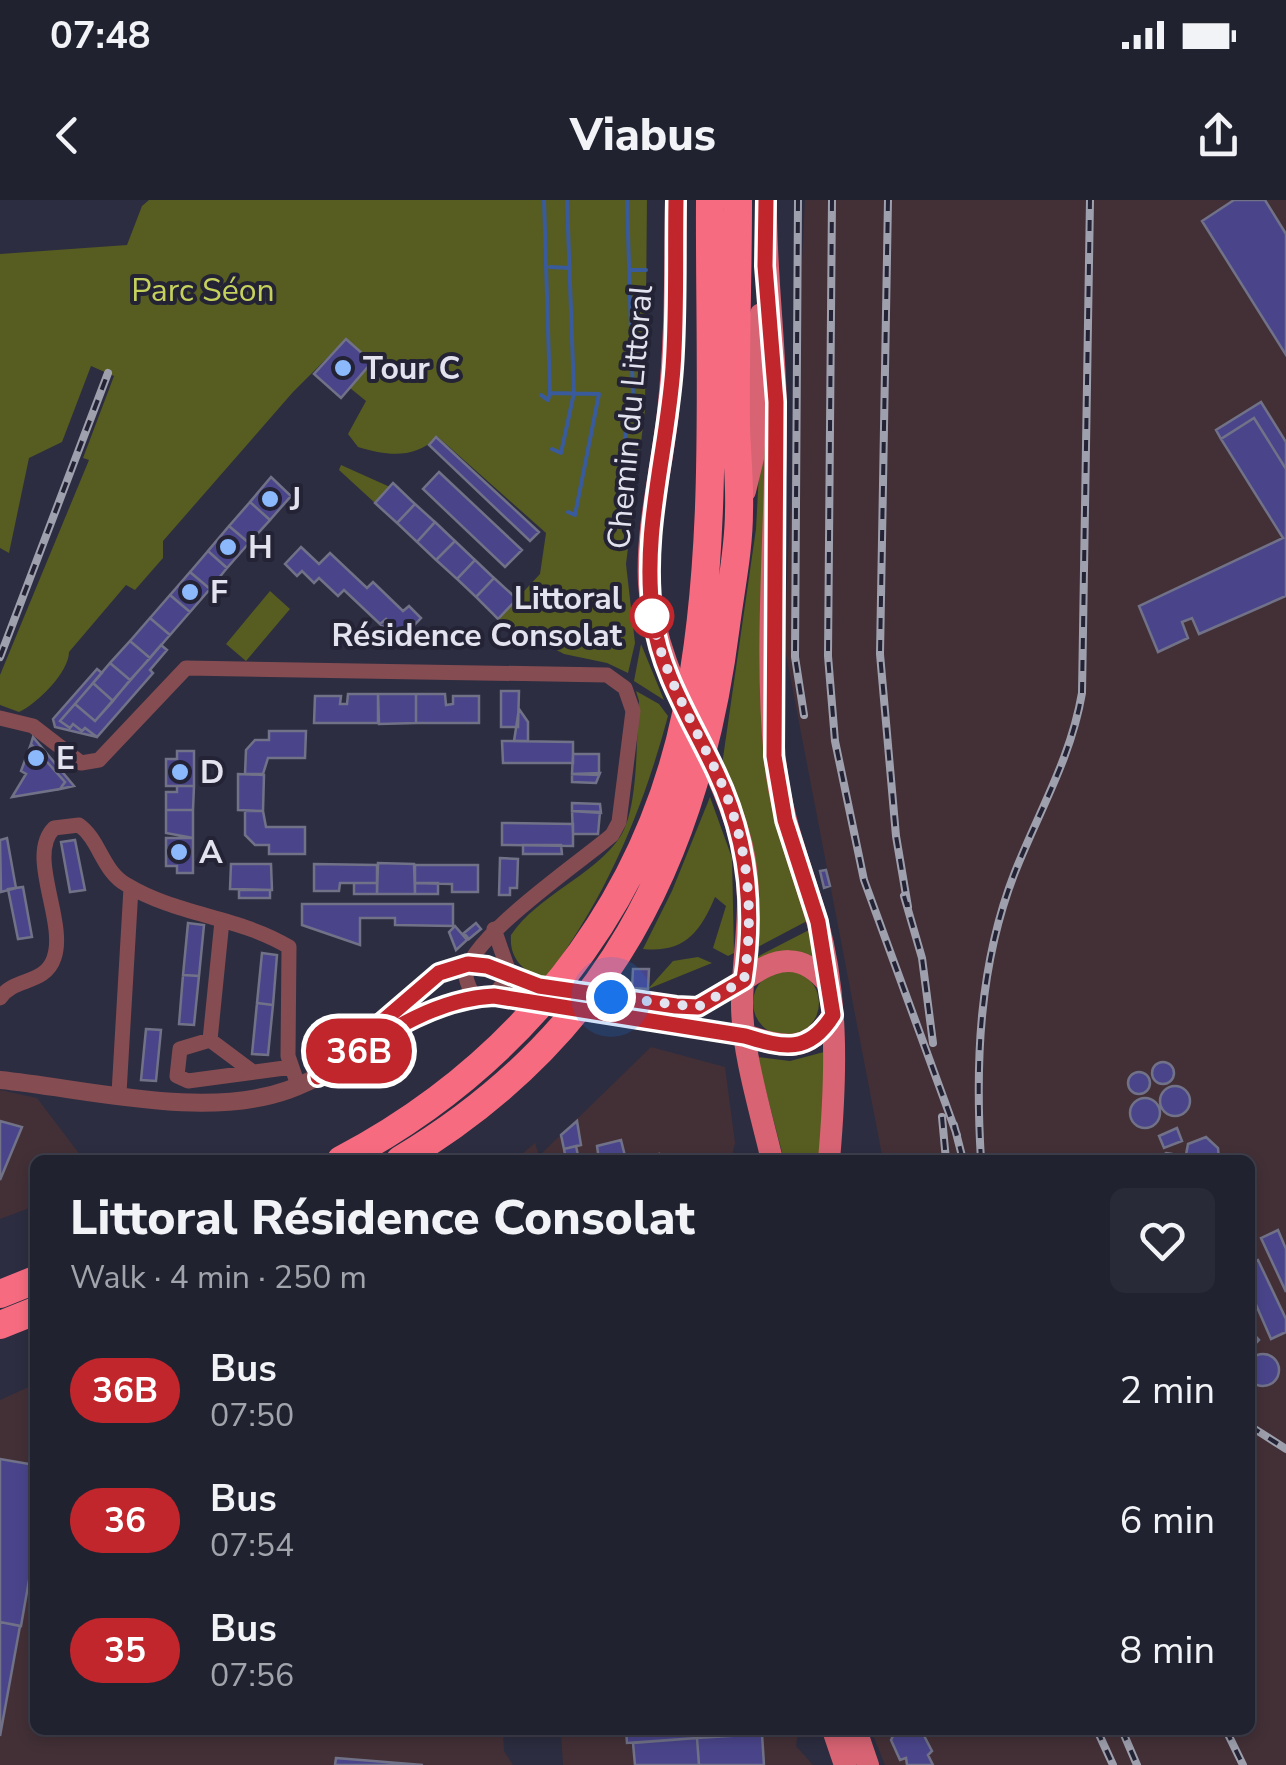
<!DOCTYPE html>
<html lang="en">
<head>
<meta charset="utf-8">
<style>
	body { margin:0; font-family:"Nunito Sans",sans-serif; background:#292a38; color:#f1f3f6; height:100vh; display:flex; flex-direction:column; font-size:38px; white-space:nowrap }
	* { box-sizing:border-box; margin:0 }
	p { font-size:32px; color:#a2a4ab }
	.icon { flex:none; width:55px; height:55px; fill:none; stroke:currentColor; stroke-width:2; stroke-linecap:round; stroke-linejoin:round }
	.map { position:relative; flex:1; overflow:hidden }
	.panel { position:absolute; left:30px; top:955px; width:1225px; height:580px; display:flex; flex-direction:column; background:#212230; border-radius:15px; box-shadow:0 5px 15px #0003,0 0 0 2px #3e3f4c }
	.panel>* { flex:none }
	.badge { padding:0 20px; border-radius:32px; font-size:35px; line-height:65px }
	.you { position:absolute; width:50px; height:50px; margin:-25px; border:8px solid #fff; border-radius:50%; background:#1a73e8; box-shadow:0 0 0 15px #1a73e833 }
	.map>.badge { position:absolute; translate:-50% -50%; box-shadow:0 0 0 5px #fff }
	.round { display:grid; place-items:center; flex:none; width:105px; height:105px; border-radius:15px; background:#292a38 }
	.summary { display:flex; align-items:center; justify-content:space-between; height:170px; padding:0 40px }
	h1 { font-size:48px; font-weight:800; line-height:75px }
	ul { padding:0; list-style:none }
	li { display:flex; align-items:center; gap:30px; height:130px; padding:0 40px }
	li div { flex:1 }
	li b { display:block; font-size:38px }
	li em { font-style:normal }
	li .badge { min-width:110px; font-weight:700; text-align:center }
	.status { display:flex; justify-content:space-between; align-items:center; height:70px; padding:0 50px; background:#212230; direction:ltr }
	.status svg { height:28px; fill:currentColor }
	header { display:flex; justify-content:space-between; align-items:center; height:130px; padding:0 40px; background:#212230; font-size:45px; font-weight:800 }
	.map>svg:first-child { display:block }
	.industrial { fill:#433037 }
	.green { fill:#575c20 }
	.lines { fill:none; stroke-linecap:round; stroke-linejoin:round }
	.stream { stroke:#395b9b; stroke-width:4 }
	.building { fill:#4a458b; stroke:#717288; stroke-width:2.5 }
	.minor { stroke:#854c52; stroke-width:15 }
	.tertiary { stroke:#854c52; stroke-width:18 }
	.primary { stroke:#d76373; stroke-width:22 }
	.motorway { stroke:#f76b80; stroke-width:28 }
	.rail-casing { stroke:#9fa0ae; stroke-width:8 }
	.rail { stroke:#232335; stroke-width:4; stroke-dasharray:11; stroke-linecap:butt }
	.line-casing { stroke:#fff; stroke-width:22 }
	.line { stroke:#c0262c; stroke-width:15 }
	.walk { stroke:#e2e3ef; stroke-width:10; stroke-dasharray:0 18 }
	.poi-dot { fill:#8bb9fc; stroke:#232335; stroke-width:4 }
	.stop-dot { fill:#fff; stroke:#c0262c; stroke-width:5 }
	.labels { text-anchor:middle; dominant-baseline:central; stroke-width:8; stroke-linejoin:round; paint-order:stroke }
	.park-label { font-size:32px; fill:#c6d15c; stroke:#232335 }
	.poi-label { font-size:32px; font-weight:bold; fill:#e2e3ef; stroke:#232335; text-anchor:start }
	.street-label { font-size:32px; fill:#e2e3ef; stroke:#232335 }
	.stop-label { font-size:32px; font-weight:bold; fill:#e2e3ef; stroke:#232335; text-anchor:end }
</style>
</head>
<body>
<div class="status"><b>07:48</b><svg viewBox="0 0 49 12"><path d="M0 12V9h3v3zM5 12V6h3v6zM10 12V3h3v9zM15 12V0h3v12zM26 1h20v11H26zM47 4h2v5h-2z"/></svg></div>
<header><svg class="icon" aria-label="back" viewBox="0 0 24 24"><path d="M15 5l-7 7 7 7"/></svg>Viabus<svg class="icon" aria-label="share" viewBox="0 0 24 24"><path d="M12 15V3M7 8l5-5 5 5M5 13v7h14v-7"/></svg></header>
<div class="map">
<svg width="1286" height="1565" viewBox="0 0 1286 1565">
	<rect width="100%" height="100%" fill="#2c2d40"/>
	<!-- industrial -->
	<path class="industrial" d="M805,0H1286V1565H885L871,1530H1250V960H883L784,444Z
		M651,847L725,867L735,943L731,960H515L535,943L539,956Z
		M0,890L37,898L84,960H35V1006L0,1019Z
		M35,1184V1530H503L504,1551L513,1565H0V1200Z
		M553,1530H798L796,1546L813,1565H563L561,1532Z"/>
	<!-- green -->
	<path class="green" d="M149,0H647L645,210L626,364L635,443L628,473L607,463L564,454L498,419L540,374L546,333L438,237C413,259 389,256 358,247L348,234L366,201L350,188L372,162L346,139L293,192L163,341V358L135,390L126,385L69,452C69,472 37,504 19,512L0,505V475L89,260L83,258L114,176L91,166L62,242L29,258L9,353L0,348V54L127,45L142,6Z
		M766,137L763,512L807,721L756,748L722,565L756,329Z
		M341,265L390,287L375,303L339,270Z
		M270,391L290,409L246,461L226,444Z
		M641,444L664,500L634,481Z
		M636,491L659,504L668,516C642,613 606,697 546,778C524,773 509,759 511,735C538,695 595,675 620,637C639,609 636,536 639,501Z
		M710,597L732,658L734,753L728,756L713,748L726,706L715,697C700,733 684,753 643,749L672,691Z
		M809,730L815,757L755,762V758Z
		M698,757L712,763L648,789L673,761Z
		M753 803a33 33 0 1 1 66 0a33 33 0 1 1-66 0Z
		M824,852L822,949L813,960H784L757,857L790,861Z"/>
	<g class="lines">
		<!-- stream -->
		<path class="stream" d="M544,0L550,193
			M550,67L570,68
			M631,70H646
			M541,195L548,200L550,193L599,194L575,315L568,312
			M552,249L561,253L574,193L567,0
			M620,266L633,195L627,0"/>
	</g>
	<!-- building -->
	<path class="building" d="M1234,0H1265L1286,34V155L1202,21Z
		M346,139L372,162L341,198L314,174Z
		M1261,202L1286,242V269L1254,218L1221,239L1216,230Z
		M1254,218L1286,269V396L1199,434L1192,418L1182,422L1188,438L1158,452L1139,406L1283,338L1221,239Z
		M436,237L539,332L530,341L429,245Z
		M439,272L522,350L505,367L423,289Z
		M271,277L291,296L270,320L250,302Z
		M393,283L415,304L397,323L375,303Z
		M250,302L270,320L249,343L229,326Z
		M415,304L435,322L417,342L397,323Z
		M435,322L455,341L436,360L417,342Z
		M229,326L249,343L227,368L208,351Z
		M455,341L475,360L457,379L436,360Z
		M301,347L319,364L330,353L367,388L373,382L403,411L409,406L421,418L401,439L386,419L380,424L344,390L338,396L319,378L314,383L302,371L297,376L285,364Z
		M208,351L227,368L210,389L190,372Z
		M475,360L494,378L476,397L457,379Z
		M190,372L210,389L190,412L170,395Z
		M494,378L517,399L498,419L476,397Z
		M170,395L190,412L170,435L150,418Z
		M150,418L170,435L150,458L130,441Z
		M386,419L401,439L399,442L380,424Z
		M130,441L150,458L130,480L110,463Z
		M161,445L167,450L150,470L153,473L97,537L85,528L82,531L73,524L70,528L60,521L75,504L95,521Z
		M110,463L130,480L113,501L93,483Z
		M97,469L102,473L60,521L70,528L73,524L82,531L85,528L97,537L55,527L53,519Z
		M93,483L113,501L95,521L75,504Z
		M501,491H519L518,527H501Z
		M348,494H378V523H314L315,496H341L340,504H347Z
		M378,494H416V523L379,524Z
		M416,494H445L446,505L453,504V496H479V523H416Z
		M519,509L528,522V541H514Z
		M269,531H306L305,558H268L263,574H245L246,550L255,540H269Z
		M33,537L74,586L60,589L65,582L31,544Z
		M502,541L573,542V563H503Z
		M31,544L65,582L60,589L12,597L26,574L21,571Z
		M177,551H194V586H166V559H177Z
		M573,554H599V575L572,574Z
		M600,573L596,583L572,582V574Z
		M238,574L264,575L263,611L238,610Z
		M177,586H194L193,610H166V592H177Z
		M572,603L600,604L601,613L572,611Z
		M166,610H193V638L166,633Z
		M245,611H263L266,627H305V654H269V645H255L245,635Z
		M572,611L600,612L598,634H573Z
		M502,623L573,624V646L502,645Z
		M7,638L16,688L1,692L0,640Z
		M166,638H193V673H177V666H166Z
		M75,640L85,690L70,692L61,642Z
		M523,645H561L562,654H523Z
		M500,658L518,659L517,688H510V695H499Z
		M231,664H271L272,690L230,689Z
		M314,664L377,665V683H340L339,691H314Z
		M414,664L415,694H377L378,663Z
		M415,665H478V692H452V684L415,683Z
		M826,670L830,686L824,688L820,671Z
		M354,683H377V694H354Z
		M415,683H438V694H415Z
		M23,687L32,737L18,739L8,689Z
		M239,690H270V698H239Z
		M302,704H453V726L395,725V718H360V745L302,725Z
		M188,723L204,725L199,776L183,775Z
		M476,723L481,729L469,739L464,733Z
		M455,726L467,740L456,750L449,732Z
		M262,753L277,755L273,805L257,803Z
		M633,769H649L648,789L632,788Z
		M183,775L199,776L194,825L179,824Z
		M257,803L273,805L268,855L252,854Z
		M146,829L161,830L156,881L141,880Z
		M1152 873a11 11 0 1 1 22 0a11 11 0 1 1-22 0Z
		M1128 883a11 11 0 1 1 22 0a11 11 0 1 1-22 0Z
		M1160 901a15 15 0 1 1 30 0a15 15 0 1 1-30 0Z
		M1130 913a15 15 0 1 1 30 0a15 15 0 1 1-30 0Z
		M0,921L22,927L0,980Z
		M577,921L581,945L564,949L561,935Z
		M1177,928L1182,941L1164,948L1159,936Z
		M1206,937L1218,948L1219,960H1185L1188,944Z
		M621,940L626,960H599L597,946Z
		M576,946L579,960H566L564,949Z
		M1166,953L1172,954L1177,960H1158Z
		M659,954L660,960H627Z
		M1278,1030L1286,1049V1092L1261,1038Z
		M1258,1060L1286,1119V1132L1271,1139L1250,1091V1063Z
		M1250,1130L1259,1140L1250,1149Z
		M1247 1170a16 16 0 1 1 32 0a16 16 0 1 1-32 0Z
		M0,1259L35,1265V1346L21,1426L0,1422Z
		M0,1422L20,1426L0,1536Z
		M626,1530H697V1538L627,1543Z
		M896,1530H921L932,1551L928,1555L933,1565H907L906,1558L900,1560L891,1540Z
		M762,1534L764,1565H699L697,1538Z
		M697,1538L699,1565H635L633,1543Z
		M336,1558L423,1565H335Z"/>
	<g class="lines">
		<!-- minor -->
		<path class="minor" d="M0,518L33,526L81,563L99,560L186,468L607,475L625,488L633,511L619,622L612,635C583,660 467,739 466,775C466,783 471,790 474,797
			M222,721L210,840L180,849L177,876L188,881L292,867
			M494,795L510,775L494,729
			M0,798C14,777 45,785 54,758C67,721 26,656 54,628L79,625C100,640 102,671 127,685C176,715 240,717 289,747L288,856L298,885
			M210,840L253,872
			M119,893L131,688"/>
		<!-- tertiary -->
		<path class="tertiary" d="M355,843L439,773L468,764L487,766L539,786L676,806L698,807L744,780
			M0,880C88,889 204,920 288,890C361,864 413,800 494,795L745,835"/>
		<!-- primary -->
		<path class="primary" d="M676,0C675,71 676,141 668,212C662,269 646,326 649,384C655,480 720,555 742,646C755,701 743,750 742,804C742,852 761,913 772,960
			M766,0C765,73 776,145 776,219C776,331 764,447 775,559C780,616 801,666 817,720C839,798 836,880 829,960
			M745,291L753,258L761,114
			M744,780C776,756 803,752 829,785
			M745,835C784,848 809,854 833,815
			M833,1530L845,1565
			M856,1530L868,1565"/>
		<!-- motorway -->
		<path class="motorway" d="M341,960C516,868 645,710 686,514C720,354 709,165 710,0
			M400,960C607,837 697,657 726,425C731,387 739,349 739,311C740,284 737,256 736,228C735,152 738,76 738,0
			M0,1094L35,1080
			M0,1125L35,1111"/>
		<!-- rail casing -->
		<g class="rail-casing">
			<path id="rail" d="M798,0L795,457L804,515
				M832,0L828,456L835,541L864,680L957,935
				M888,0L880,454L896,636L908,707
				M0,457L108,173
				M904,696L922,758L933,843
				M942,917L946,960
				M954,925L963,960
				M981,960C975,862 979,764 1015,672C1039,611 1071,558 1082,493L1090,0
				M1250,1226L1286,1249
				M1097,1530L1113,1565
				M1122,1530L1137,1565
				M1226,1530L1243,1565"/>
		</g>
		<!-- rail -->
		<use href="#rail" class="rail"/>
	</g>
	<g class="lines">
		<!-- line casing -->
		<g class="line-casing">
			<path id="line" d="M676,0C675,56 677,112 673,168C667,252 641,333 653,418C660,473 693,523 716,572C748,639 755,708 744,780L698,807L676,806L539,786L487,766L468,764L439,773L318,877C372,843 428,799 494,796L745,836C784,848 809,854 833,815L818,722L785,620L774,556L776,202L765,66L766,0"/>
		</g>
		<!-- line -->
		<use href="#line" class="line"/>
		<!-- walk -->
		<path class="walk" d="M611,797L698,807L744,780C755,708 748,638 716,571C692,521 662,472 652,416"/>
	</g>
	<!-- markers -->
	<g class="poi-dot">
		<circle cx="343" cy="168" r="10"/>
		<circle cx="270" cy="299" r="10"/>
		<circle cx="228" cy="347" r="10"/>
		<circle cx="190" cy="392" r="10"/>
		<circle cx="36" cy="558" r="10"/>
		<circle cx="180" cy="572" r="10"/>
		<circle cx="179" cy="652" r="10"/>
	</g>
	<circle class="stop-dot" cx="652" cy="416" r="20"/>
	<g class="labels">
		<!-- park labels -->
		<g class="park-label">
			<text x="203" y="90">Parc Séon</text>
		</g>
		<!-- poi labels -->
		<g class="poi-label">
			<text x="363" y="168">Tour C</text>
			<text x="290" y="299">J</text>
			<text x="248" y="347">H</text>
			<text x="210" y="392">F</text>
			<text x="56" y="558">E</text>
			<text x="200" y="572">D</text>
			<text x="199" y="652">A</text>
		</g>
		<!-- street labels -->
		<g class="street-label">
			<text transform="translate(630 217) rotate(-85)">Chemin du Littoral</text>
		</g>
		<!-- stop labels -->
		<g class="stop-label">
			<text x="622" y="398">Littoral<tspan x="622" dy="37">Résidence Consolat</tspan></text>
		</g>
	</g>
</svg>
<div class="you" style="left:611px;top:797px"></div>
<b class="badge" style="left:359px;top:851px;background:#c0262c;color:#fff">36B</b>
<section class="panel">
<div class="summary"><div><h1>Littoral Résidence Consolat</h1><p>Walk · 4 min · 250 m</p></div><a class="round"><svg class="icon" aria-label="heart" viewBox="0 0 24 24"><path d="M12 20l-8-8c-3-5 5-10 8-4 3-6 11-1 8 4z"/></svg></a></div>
<ul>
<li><span class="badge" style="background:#c0262c;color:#fff">36B</span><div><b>Bus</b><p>07:50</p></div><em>2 min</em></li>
<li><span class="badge" style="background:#c0262c;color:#fff">36</span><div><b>Bus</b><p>07:54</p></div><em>6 min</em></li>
<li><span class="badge" style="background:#c0262c;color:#fff">35</span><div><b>Bus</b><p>07:56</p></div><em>8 min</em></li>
</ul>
</section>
</div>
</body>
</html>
